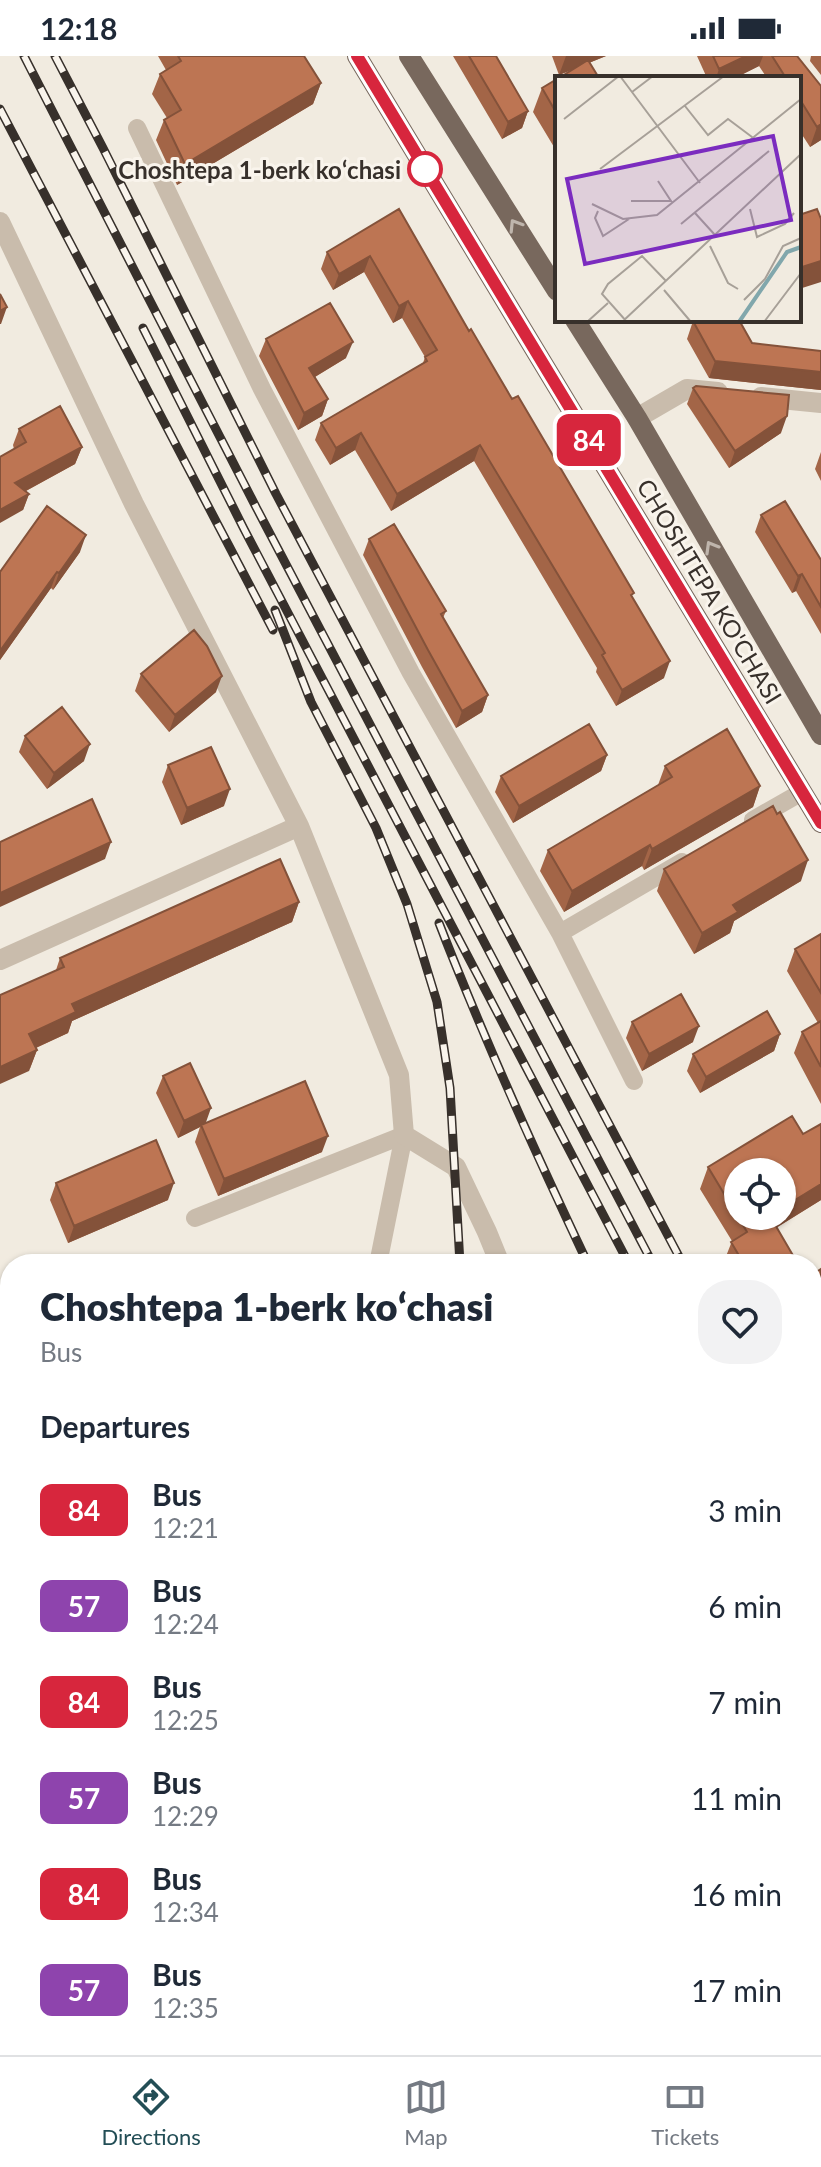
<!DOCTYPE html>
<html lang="en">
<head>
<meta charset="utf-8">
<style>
	body { margin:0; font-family:Lato,sans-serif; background:#f2f2f3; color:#1f2937; height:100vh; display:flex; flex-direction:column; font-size:30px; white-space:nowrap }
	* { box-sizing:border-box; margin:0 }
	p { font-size:26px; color:#747a83 }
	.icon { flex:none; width:44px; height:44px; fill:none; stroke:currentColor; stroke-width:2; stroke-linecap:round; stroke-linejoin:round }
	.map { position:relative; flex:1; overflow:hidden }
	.sheet { position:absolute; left:0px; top:1198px; width:822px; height:802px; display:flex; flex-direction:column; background:#fff; border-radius:32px 32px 0 0; box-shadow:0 2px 6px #0004 }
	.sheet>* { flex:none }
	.badge { padding:0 16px; border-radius:12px; font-size:28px; line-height:52px }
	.fabs { position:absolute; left:724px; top:1102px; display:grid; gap:16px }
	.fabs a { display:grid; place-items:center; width:72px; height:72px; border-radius:50%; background:#fff; box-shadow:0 2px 6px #0004; font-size:40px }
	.map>.badge { position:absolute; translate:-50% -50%; box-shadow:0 0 0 4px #fff }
	h2 { padding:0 40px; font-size:30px; line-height:72px }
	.round { display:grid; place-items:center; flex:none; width:84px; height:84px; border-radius:32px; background:#f2f2f3 }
	.head { display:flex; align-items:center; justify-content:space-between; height:136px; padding:0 40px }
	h1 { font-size:38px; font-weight:800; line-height:60px }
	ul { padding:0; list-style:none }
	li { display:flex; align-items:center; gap:24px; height:96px; padding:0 40px }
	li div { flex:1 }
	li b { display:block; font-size:30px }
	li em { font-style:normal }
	li .badge { min-width:88px; font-weight:700; text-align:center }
	.status { display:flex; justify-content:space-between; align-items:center; height:56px; padding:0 40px; background:#fff; direction:ltr }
	.status svg { height:22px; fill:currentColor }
	.menu { display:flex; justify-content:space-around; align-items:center; height:112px; border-top:2px solid #e0e1e3; background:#fff; font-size:22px; color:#747a83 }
	.menu a { display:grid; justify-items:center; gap:4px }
	.menu .on { color:#234e56 }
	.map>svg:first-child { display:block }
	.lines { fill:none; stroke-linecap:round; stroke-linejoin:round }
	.service { stroke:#c9bcac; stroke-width:18 }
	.minor { stroke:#c9bcac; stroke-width:20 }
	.primary { stroke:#78685d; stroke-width:20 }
	.rail-casing { stroke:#37302b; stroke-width:9 }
	.rail { stroke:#f9f4ec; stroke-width:6; stroke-dasharray:18; stroke-linecap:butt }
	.wall { fill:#a36547 }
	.shaded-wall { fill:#84523a }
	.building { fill:#bd7553; stroke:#84523a; stroke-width:2 }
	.oneway { stroke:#bfb5ac }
	.line-casing { stroke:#fff; stroke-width:18 }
	.line { stroke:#d7263d; stroke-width:12 }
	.stop-dot { fill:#fff; stroke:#d7263d; stroke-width:4 }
	.labels { text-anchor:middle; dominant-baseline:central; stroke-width:6; stroke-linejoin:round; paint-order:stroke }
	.stop-label { font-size:24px; font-weight:bold; fill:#37302b; stroke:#f9f4ec; text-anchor:end }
	.street-label { font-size:24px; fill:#37302b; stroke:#f9f4ec }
	.inset-river { fill:none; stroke:#81a7ac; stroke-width:4 }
	.inset-road { fill:none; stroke:#a7a098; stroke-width:2 }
	.view { fill:#7b2cbf; fill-opacity:0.15; stroke:#7b2cbf; stroke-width:4 }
	.inset-edge { fill:none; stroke:#37302b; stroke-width:4 }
</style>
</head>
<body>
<div class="status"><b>12:18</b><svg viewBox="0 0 49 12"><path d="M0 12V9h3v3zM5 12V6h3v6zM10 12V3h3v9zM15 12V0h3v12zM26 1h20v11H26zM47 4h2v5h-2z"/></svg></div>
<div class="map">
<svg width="821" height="1999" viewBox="0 0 821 1999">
	<rect width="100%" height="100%" fill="#f1ebe0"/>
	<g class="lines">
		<!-- service -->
		<path class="service" d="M137,72L262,333L411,617L560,877L634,1025
			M753,764L802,736
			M560,877L682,806
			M195,1162L404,1079L378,1208"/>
		<!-- minor -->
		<path class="minor" d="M0,166L134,448L299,770L399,1019L404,1079L456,1111L487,1176L500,1208
			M761,341L821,347
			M637,362L687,333L718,336
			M0,904L299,770"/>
		<!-- primary -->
		<path class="primary" d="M357,0L821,767
			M409,0L557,235
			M575,264L637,362L821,679"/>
		<!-- rail casing -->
		<g class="rail-casing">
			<path id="rail" d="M24,0L257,453L653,1208
				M55,0L103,92L276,438L683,1208
				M0,53L273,574
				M143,272L244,473L629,1208
				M275,554L311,646L376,772L407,848L437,946L450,1032L460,1208
				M439,867C484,983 535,1096 588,1208
				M812,1455L821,1472
				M812,1511L821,1529
				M812,1558L821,1576
				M789,1990V1999
				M39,1999L51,1990
				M80,1999L87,1990"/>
		</g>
		<!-- rail -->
		<use href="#rail" class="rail"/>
	</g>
	<!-- wall -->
	<path class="wall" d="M158,0H304L321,27L313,48L177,129L156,84L164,64L167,62L152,38L160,18L166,14Z
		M453,0H496L528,55L522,72L502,83Z
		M552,0H606L559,19Z
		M697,0H797L821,30V84L810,91L799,74V22H767L759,10L735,22H707Z
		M811,0H821V19L810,5Z
		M557,23V96L533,56L542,32Z
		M399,153L469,275L512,343L633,542L664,622L616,650L596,616L597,612L474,405L391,455L355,394L330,409L315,384L321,367L423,307L425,301L402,262L393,267L364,216L333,234L321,213L327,196Z
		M693,265L752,287L821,295V334L709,322L687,283Z
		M266,283L346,302L315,321L328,343L322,360L298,374L259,300Z
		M693,332L781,377L729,412L687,348Z
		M19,373L82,391L75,408L26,435L29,438L23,454L14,393L13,389Z
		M821,396V425L815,413Z
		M761,459L821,504V578L796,535L792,537L755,476Z
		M369,483L446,555L443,562L488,639L482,656L456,672L422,611L363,499Z
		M80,496L53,534L51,532L0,604V516Z
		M141,618L216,636L169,676L135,635Z
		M25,680L84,705L47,733L19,696Z
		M607,699L601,715L513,767L495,736L501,720Z
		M168,709L224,750L181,769L162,726Z
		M665,710L760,730L753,751L644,814L642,810L564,856L540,815L548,794L658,729Z
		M664,813L801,825L734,865L730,877L694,898L657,835Z
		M299,846L292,866L72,965L68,977L36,992L37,994L29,1015L56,914L60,902Z
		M821,878V1048L794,997L802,976L818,967L787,915L795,893Z
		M632,966L693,986L642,1015L626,982Z
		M780,978L774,995L700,1037L687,1015L693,998Z
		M163,1020L206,1067L322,1096L218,1140L195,1086L200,1071L178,1082L156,1037Z
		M708,1111L821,1144L776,1172L798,1208H723L732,1185L700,1133Z
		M56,1127L168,1144L68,1187L50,1144Z
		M821,1213V1373L812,1358V1219Z
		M0,1483L10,1622L0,1626Z
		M112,1990H365L368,1999H109Z
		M422,1990H467L466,1994L467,1999H423Z"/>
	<!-- shaded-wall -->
	<path class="shaded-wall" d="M566,0H606L559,19Z
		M746,0H763L759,10L735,22H716L719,13Z
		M321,27L313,48L177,129L185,108Z
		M528,55L522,72L502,83L508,66Z
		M821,68V84L810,91L817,71Z
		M370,200L364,216L333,234L339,218Z
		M821,205V226L799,233V212Z
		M408,245L402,262L393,267L399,250Z
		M7,251L1,268H0V255Z
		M353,286L346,302L303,328L309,312Z
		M715,305L821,316V334L709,322Z
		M328,343L322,360L298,374L304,357Z
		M787,360L781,377L729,412L735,395Z
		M361,377L355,394L330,409L336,392Z
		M480,389L474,405L391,455L397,438Z
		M82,391L75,408L9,444L15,427Z
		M29,438L23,454L0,467V454Z
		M86,479L80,496L53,534L59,517Z
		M57,516L51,532L0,604V595Z
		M802,518L796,535L792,537L798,520Z
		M670,605L664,622L616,650L622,634Z
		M222,620L216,636L169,676L175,659Z
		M488,639L482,656L456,672L462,655Z
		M90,688L84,705L47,733L54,717Z
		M607,699L601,715L513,767L519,750Z
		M760,730L753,751L644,814L652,793Z
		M230,733L224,750L181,769L187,752Z
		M111,786L105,803L0,851V837Z
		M650,789L642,810L564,856L572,835Z
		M808,804L801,825L734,865L730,877L694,898L702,877L733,849Z
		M299,846L292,866L72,965L68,977L22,998L29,978L72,948Z
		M699,970L693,986L642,1015L649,998Z
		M780,978L774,995L700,1037L706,1021Z
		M37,994L29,1015L0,1028V1011Z
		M211,1052L205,1069H201L200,1071L178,1082L184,1065Z
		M328,1080L322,1096L218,1140L224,1123Z
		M174,1127L168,1144L68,1187L74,1170Z
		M821,1128V1144L761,1181L769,1160H782V1152Z
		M10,1605V1622L0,1626V1618L4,1607Z
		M10,1760V1774L0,1778V1764Z
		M10,1904V1920L0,1929V1912Z
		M9,1942L0,1966V1949Z
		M265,1990H303L300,1999H237Z
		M434,1990H439L436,1999H431Z"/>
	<!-- building -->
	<path class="building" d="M178,0H304L321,27L185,108L164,64L181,54L160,18L181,5Z
		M469,0H496L528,55L508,66Z
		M713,0H746L719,13Z
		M772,0H797L821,30V68L817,71L799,42V22H786Z
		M588,4L599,22H559Z
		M557,23V58L542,32Z
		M399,153L469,275L471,273L512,343L518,340L634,537L631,539L670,605L622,634L602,599L605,597L480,389L397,438L361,377L336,392L321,367L427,305L425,301L437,294L408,245L399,250L370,200L339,218L327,196Z
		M817,153L821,163V205L799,212V159Z
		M0,238L7,251L0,255Z
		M330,247L353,286L309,312L328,343L304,357L266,283Z
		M696,264H739L752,287L821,295V316L715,305L693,265Z
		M696,330L789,339L787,360L735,395L693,332Z
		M60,350L82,391L15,427L29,438L0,454V401L26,386L19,373Z
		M785,445L821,504V551L802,518L798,520L761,459Z
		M47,450L86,479L59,517L57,516L0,595V516Z
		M394,468L446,555L441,558L488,639L462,655L428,594L369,483Z
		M194,574L207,590L222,620L175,659L141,618Z
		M62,651L90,688L54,717L25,680Z
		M589,668L607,699L519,750L501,720Z
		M727,673L760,730L652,793L650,789L572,835L548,794L672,721L665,710Z
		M211,691L230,733L187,752L168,709Z
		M92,743L111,786L0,837V786Z
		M773,750L777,758L780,756L808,804L733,849L738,856L702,877L664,813Z
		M280,803L299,846L72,948L76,956L29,978L37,994L0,1011V939L64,911L60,902Z
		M821,878V937L795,893Z
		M681,938L699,970L649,998L632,966Z
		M767,955L780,978L706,1021L693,998Z
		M821,965V1011L802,976Z
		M190,1007L211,1052L184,1065L163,1020Z
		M305,1025L328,1080L224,1123L201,1069Z
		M792,1060L803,1078L821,1068V1128L782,1152V1116H738V1160H770L798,1208H744L731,1186L747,1176L708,1111Z
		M156,1084L174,1127L74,1170L56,1127Z
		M821,1213V1338L812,1323V1219Z
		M0,1483L10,1506V1605L4,1607L0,1599Z
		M10,1715V1760L0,1764V1719Z
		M0,1827L10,1839V1904L0,1912Z
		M0,1930L9,1942L0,1949Z
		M121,1990H265L237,1999H123Z
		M313,1990H365L368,1999H316Z
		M440,1990H465L467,1999H442Z"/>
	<!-- one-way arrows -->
	<defs><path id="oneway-chevron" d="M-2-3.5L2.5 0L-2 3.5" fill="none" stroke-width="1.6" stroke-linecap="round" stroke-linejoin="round" transform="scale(2)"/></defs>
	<g class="oneway">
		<use href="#oneway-chevron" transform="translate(515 169) rotate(-122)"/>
		<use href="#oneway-chevron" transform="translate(711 491) rotate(-120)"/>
	</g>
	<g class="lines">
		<!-- line casing -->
		<g class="line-casing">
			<path id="line" d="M357,0L821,767"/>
		</g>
		<!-- line -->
		<use href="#line" class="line"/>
	</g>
	<!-- markers -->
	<circle class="stop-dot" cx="425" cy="113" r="16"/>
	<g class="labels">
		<!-- stop labels -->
		<g class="stop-label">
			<text x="401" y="113">Choshtepa 1-berk koʻchasi</text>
		</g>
		<!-- street labels -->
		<g class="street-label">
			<text transform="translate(710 535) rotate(59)">CHOSHTEPA KO'CHASI</text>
		</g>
	</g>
	<!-- overview -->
	<g transform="translate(555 20)">
		<rect width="246" height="246" fill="#f1ebe0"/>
		<path class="inset-river" d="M184,246L232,176L246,171"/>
		<path class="inset-road" d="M65,0L145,107M77,16L98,0M130,30L153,59L173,43L201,64M9,43L64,0M45,93L169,0M76,125H116L103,105M37,128L68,143L102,139L246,23M195,133L202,161L230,148L239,137M43,135L40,142L48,160L74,143M140,137L160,159M126,148L214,75M155,170L173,207L183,213M109,214L136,246M189,224L210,203L228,170L246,162M32,246L53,227M67,246L246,78M72,246L47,218L53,208L87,180L111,205M209,246L246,197"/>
		<path class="view" d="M218,60L236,144L30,188L12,103Z"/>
		<rect width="246" height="246" class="inset-edge"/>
	</g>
</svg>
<div class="fabs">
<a><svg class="icon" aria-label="locate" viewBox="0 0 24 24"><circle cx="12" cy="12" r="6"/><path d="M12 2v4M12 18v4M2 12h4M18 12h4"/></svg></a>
</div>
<b class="badge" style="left:589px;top:384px;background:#d7263d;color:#fff">84</b>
<section class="sheet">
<div class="head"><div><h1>Choshtepa 1-berk koʻchasi</h1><p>Bus</p></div><a class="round"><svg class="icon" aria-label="heart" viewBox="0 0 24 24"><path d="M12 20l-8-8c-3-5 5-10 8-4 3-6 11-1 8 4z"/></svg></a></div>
<h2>Departures</h2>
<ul>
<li><span class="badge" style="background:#d7263d;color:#fff">84</span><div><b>Bus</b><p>12:21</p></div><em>3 min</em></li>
<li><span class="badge" style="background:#8e44ad;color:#fff">57</span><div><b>Bus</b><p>12:24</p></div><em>6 min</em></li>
<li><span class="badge" style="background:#d7263d;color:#fff">84</span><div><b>Bus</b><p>12:25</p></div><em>7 min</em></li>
<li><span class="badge" style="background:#8e44ad;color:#fff">57</span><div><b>Bus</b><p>12:29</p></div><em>11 min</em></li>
<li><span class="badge" style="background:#d7263d;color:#fff">84</span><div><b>Bus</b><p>12:34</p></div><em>16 min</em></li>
<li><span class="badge" style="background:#8e44ad;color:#fff">57</span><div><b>Bus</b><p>12:35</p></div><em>17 min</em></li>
</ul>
</section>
</div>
<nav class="menu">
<a class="on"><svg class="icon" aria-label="directions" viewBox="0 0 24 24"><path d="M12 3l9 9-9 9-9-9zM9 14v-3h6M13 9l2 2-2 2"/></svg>Directions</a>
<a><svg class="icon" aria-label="map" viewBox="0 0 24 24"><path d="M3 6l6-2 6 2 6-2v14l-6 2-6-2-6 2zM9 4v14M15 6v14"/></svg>Map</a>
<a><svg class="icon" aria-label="tickets" viewBox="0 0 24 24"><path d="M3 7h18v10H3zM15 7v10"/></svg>Tickets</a>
</nav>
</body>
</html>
